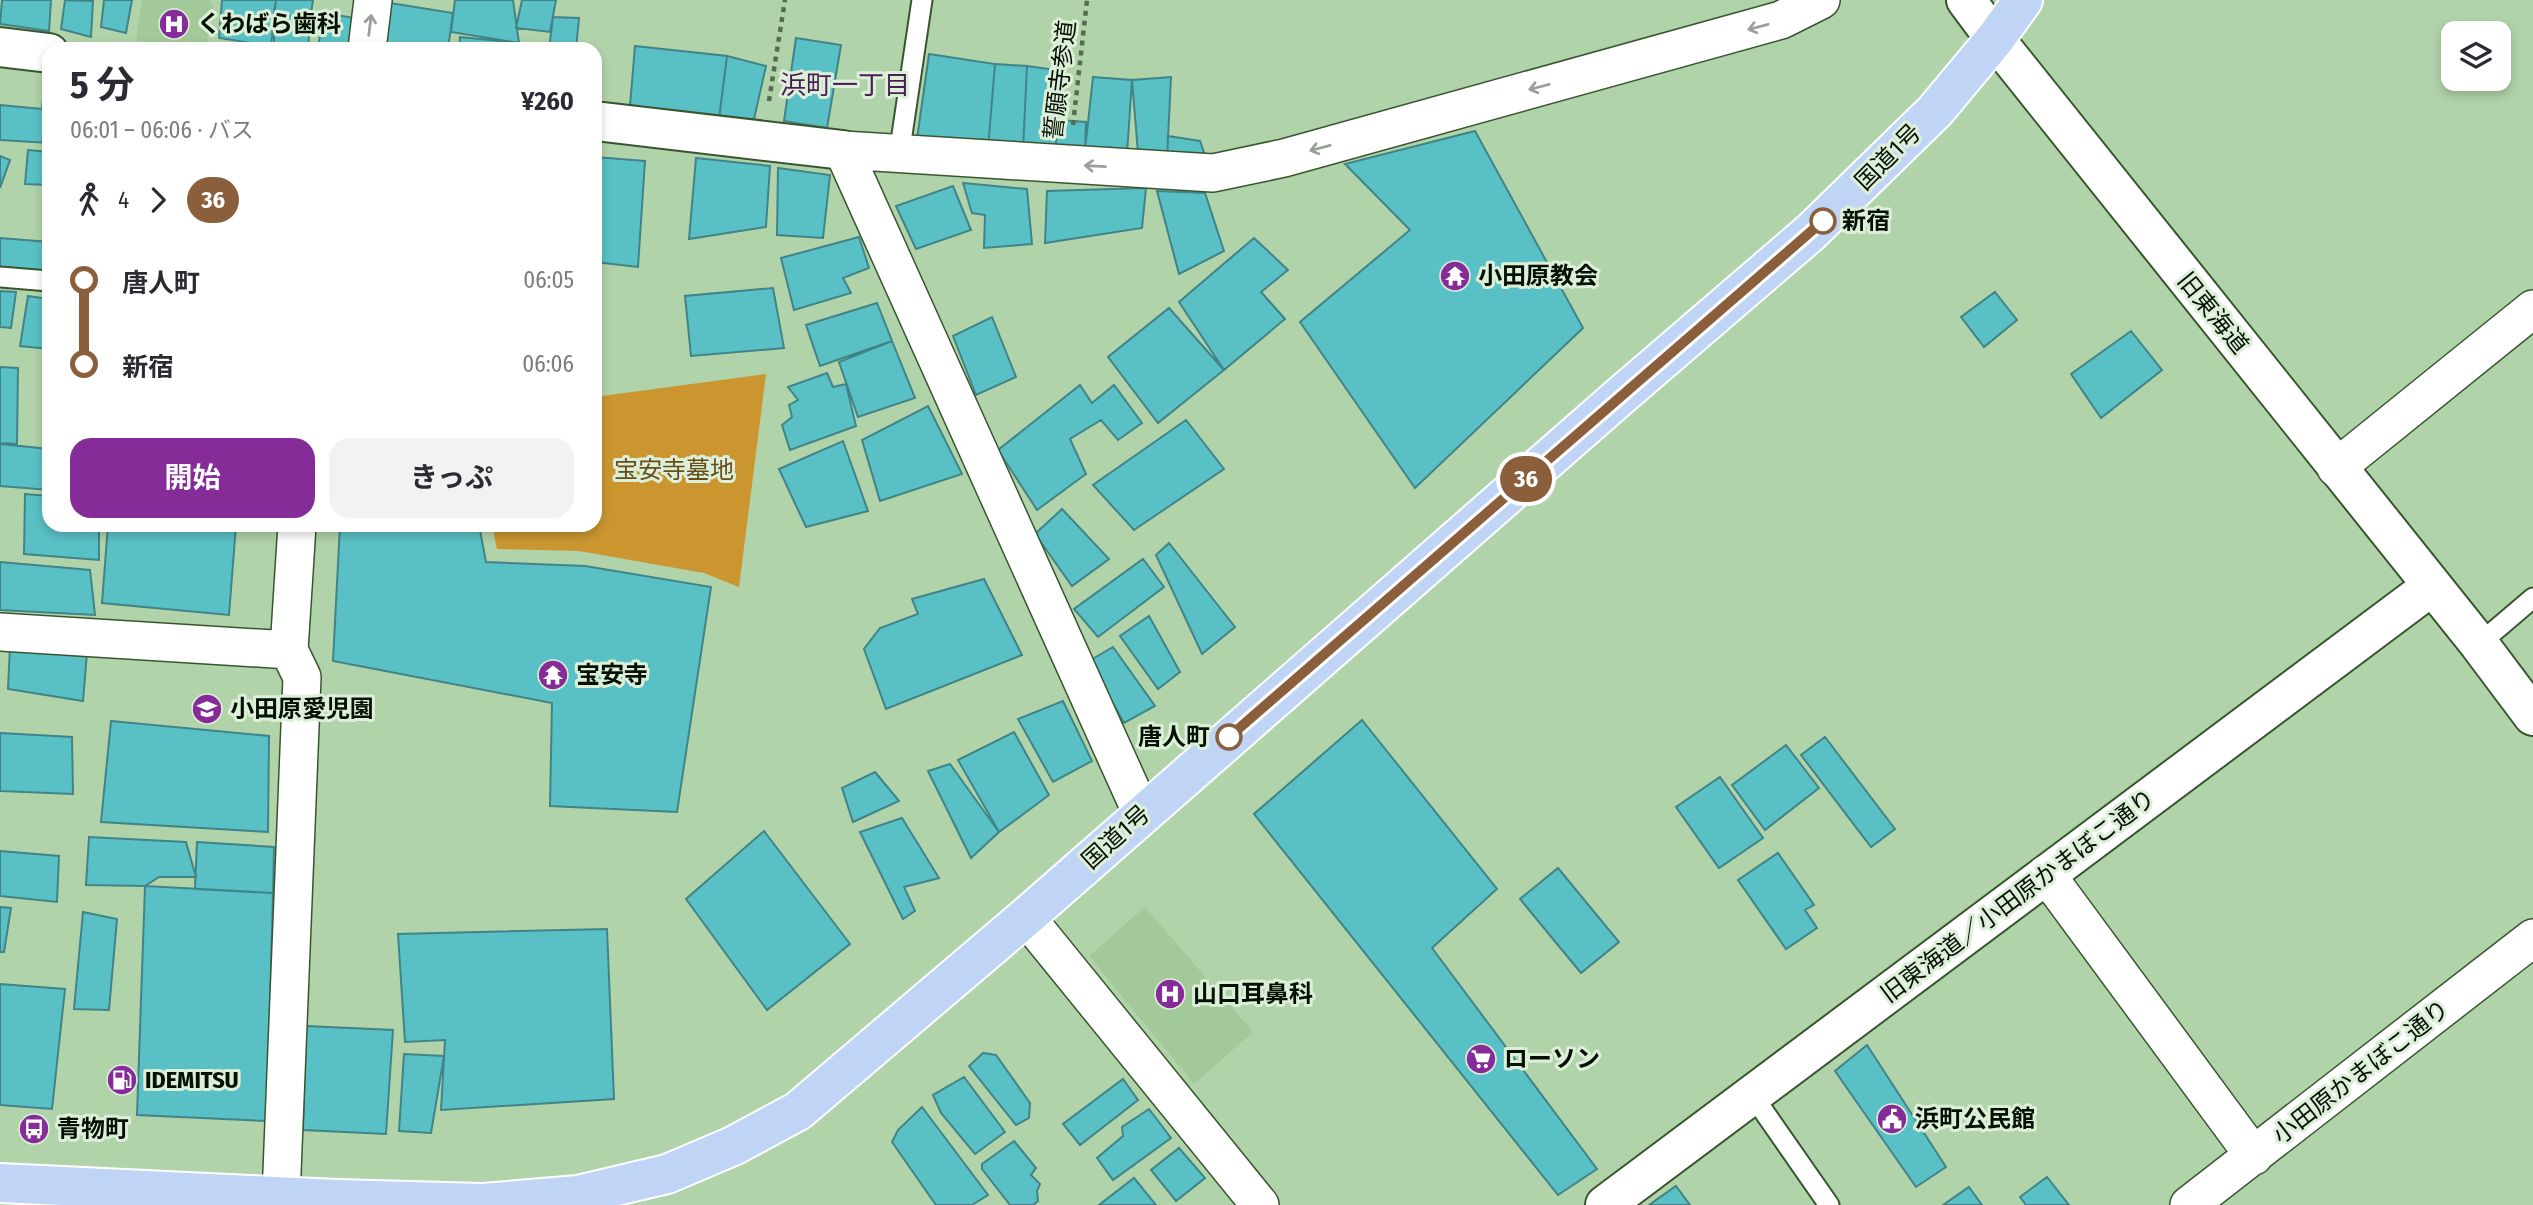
<!DOCTYPE html>
<html lang="ja">
<head>
<meta charset="utf-8">
<style>
	body { margin:0; font-family:"Fira Sans Condensed","Noto Sans JP",sans-serif; background:#f2f2f3; color:#2b2b33; height:100vh; display:flex; flex-direction:column; font-size:26px; white-space:nowrap }
	* { box-sizing:border-box; margin:0 }
	p { font-size:23px; color:#7c7c81 }
	.icon { flex:none; width:38px; height:38px; fill:none; stroke:currentColor; stroke-width:2; stroke-linecap:round; stroke-linejoin:round }
	.map { position:relative; flex:1; overflow:hidden }
	.details { position:absolute; left:42px; top:42px; width:560px; height:490px; display:flex; flex-direction:column; background:#fff; border-radius:21px; box-shadow:0 4px 10px #0003 }
	.details>* { flex:none }
	.badge { padding:0 14px; border-radius:23px; font-size:24px; line-height:46px }
	.tools { position:absolute; left:2441px; top:21px; display:grid; gap:14px }
	.tools a { display:grid; place-items:center; width:70px; height:70px; border-radius:14px; background:#fff; box-shadow:0 4px 10px #0003; font-size:35px }
	.map>.badge { position:absolute; translate:-50% -50%; box-shadow:0 0 0 4px #fff }
	.legs { display:flex; align-items:center; gap:10px; height:77px; padding:0 28px; font-size:23px }
	.legs p { margin-inline-start:auto }
	.headline { display:flex; align-items:center; justify-content:space-between; height:119px; padding:0 28px }
	h1 { font-size:38px; font-weight:700; line-height:52px }
	.primary-button { display:flex; gap:14px; margin-top:auto; padding:14px 28px }
	.primary-button a { flex:1; height:80px; border-radius:21px; background:#852c99; color:#fff; font-size:28px; font-weight:700; line-height:80px; text-align:center }
	.primary-button a+a { background:#f2f2f3; color:#2b2b33 }
	ul { padding:0 28px; list-style:none }
	li { display:flex; align-items:center; gap:24px; height:84px; font-size:26px }
	li i { display:grid; place-items:center; width:10px; height:100%; margin:0 9px; background:currentColor }
	li i::after { content:''; width:18px; height:18px; margin:-9px; border:5px solid; border-radius:50%; background:#fff }
	li p { margin-inline-start:auto }
	li:first-child i { background:linear-gradient(#0000 50%,currentColor 0) }
	li:last-child i { background:linear-gradient(currentColor 50%,#0000 0) }
	.map>svg:first-child { display:block }
	.built { fill:#a3c899 }
	.green { fill:#cb962f }
	.building { fill:#59c1c6; stroke:#418487; stroke-width:2 }
	.lines { fill:none; stroke-linecap:round; stroke-linejoin:round }
	.lane-casing { stroke:#385530; stroke-width:23 }
	.street-casing { stroke:#385530; stroke-width:40 }
	.secondary-casing { stroke:#385530; stroke-width:42 }
	.highway-casing { stroke:#fff; stroke-width:42 }
	.path { stroke:#566c51; stroke-width:4.5; stroke-dasharray:5 5; stroke-linecap:butt }
	.lane { stroke:#fff; stroke-width:19 }
	.street { stroke:#fff; stroke-width:37 }
	.secondary { stroke:#fff; stroke-width:38 }
	.highway { stroke:#c0d5f5; stroke-width:38 }
	.oneway { stroke:#9ba09b }
	.line-1-casing { stroke:#fff; stroke-width:16 }
	.line-1 { stroke:#8b5e3c; stroke-width:10 }
	.stop-1-dot { fill:#fff; stroke:#8b5e3c; stroke-width:3.5 }
	.labels { text-anchor:middle; dominant-baseline:central; stroke-width:6; stroke-linejoin:round; paint-order:stroke }
	.poi-label { font-size:24px; font-weight:bold; fill:#051104; stroke:#ddefd9; text-anchor:start }
	.street-label { font-size:24px; fill:#051104; stroke:#ddefd9 }
	.stop-label { font-size:24px; font-weight:bold; fill:#051104; stroke:#ddefd9; text-anchor:start }
	.park-label { font-size:24px; fill:#684d1a; stroke:#ddefd9 }
	.neighbourhood-label { font-size:26px; fill:#491f53; stroke:#ddefd9 }
</style>
</head>
<body>
<div class="map">
<svg width="2533" height="1205" viewBox="0 0 2533 1205">
	<rect width="100%" height="100%" fill="#b1d3a9"/>
	<!-- built -->
	<path class="built" d="M142,0H210L213,7L206,49H182L136,41Z
		M1145,907L1253,1032L1194,1084L1089,956Z"/>
	<!-- green -->
	<path class="green" d="M766,374L739,587L704,573L579,551L497,549L492,525H595V397Z"/>
	<!-- building -->
	<path class="building" d="M2,0H51L49,31L0,24Z
		M65,0L93,1L91,37L61,29Z
		M104,0H132L126,33L101,27Z
		M222,0H276L271,46L219,38Z
		M276,0H313L310,20L274,12Z
		M455,0H513L519,43L451,32Z
		M522,0H556L550,32L516,28Z
		M390,3L453,13L448,49H385Z
		M274,12L310,20L308,49H274Z
		M323,13L355,18L351,49H318Z
		M553,17L579,18L576,49H549Z
		M460,37L519,43L518,49H459Z
		M796,38L841,45L827,128L784,121Z
		M635,46L727,56L719,119L630,106Z
		M929,54L995,64L988,149L917,139Z
		M727,56L766,66L754,119H719Z
		M995,64L1027,66L1023,150L988,149Z
		M1027,66L1064,71L1055,151L1023,150Z
		M1093,77L1132,80L1127,154L1085,150Z
		M1171,77L1167,159L1138,153L1132,80Z
		M45,79H49V143L0,140V105L42,109Z
		M1058,120L1086,122L1085,150L1055,151Z
		M1475,131L1583,328L1415,488L1300,322L1410,230L1345,164Z
		M1168,136L1200,141L1207,161L1167,159Z
		M28,150L49,152V185L25,184Z
		M0,156L10,160L0,188Z
		M595,157L645,161L638,267L595,262Z
		M696,158L770,166L766,227L689,239Z
		M778,168L830,175L823,238L777,235Z
		M963,183L1027,189L1032,244L984,248L985,215L972,213Z
		M953,186L971,230L916,249L896,206Z
		M1146,188L1142,228L1045,243L1047,191Z
		M1157,191L1205,193L1224,251L1179,274Z
		M859,237L869,268L843,278L851,293L794,310L781,258Z
		M0,238L49,242V271L0,267Z
		M1254,238L1288,270L1261,292L1285,319L1224,370L1179,302Z
		M773,288L784,348L691,356L685,296Z
		M0,291L16,292L11,328L0,327Z
		M1995,292L2017,320L1984,347L1961,317Z
		M28,296L49,299V349L20,346Z
		M877,303L892,341L820,366L806,325Z
		M1169,308L1224,370L1158,423L1108,357Z
		M992,317L1016,377L976,395L953,336Z
		M2131,331L2162,370L2101,418L2071,374Z
		M892,341L915,398L858,417L839,362Z
		M0,367L18,368L17,444L0,443Z
		M827,373L833,387L846,384L856,426L790,450L782,425L792,417L789,405L798,400L788,387Z
		M1080,385L1092,403L1114,385L1142,423L1118,440L1101,420L1070,439L1086,474L1037,510L998,450Z
		M928,406L962,474L880,501L862,440Z
		M1186,420L1224,469L1134,530L1093,485Z
		M843,441L868,511L806,527L779,469Z
		M0,444L49,449V490L0,486Z
		M25,494L49,496V525H99V560L24,554Z
		M1062,509L1109,559L1072,586L1035,534Z
		M108,525H236L229,615L102,603Z
		M340,525H479L486,562L585,566L711,587L677,812L550,806L552,703L333,661Z
		M1169,543L1235,627L1202,654L1156,555Z
		M1143,559L1164,587L1098,637L1074,609Z
		M0,562L90,570L95,615L0,610Z
		M984,579L1022,655L886,709L864,649L880,628L918,614L912,599Z
		M1149,616L1180,672L1158,689L1120,636Z
		M10,646L87,653L83,701L8,689Z
		M1113,647L1155,706L1124,723L1089,661Z
		M1063,701L1092,761L1053,782L1018,719Z
		M1362,720L1497,889L1432,948L1597,1169L1558,1195L1254,814Z
		M111,721L269,736L268,832L101,822Z
		M1014,732L1049,795L999,832L958,760Z
		M0,733L72,737L73,794L0,791Z
		M1825,737L1895,829L1871,847L1801,755Z
		M1786,745L1819,788L1765,830L1732,785Z
		M950,764L999,832L971,858L928,771Z
		M875,772L899,801L853,822L842,788Z
		M1720,777L1763,838L1719,868L1676,807Z
		M902,818L939,878L904,887L915,911L903,919L860,832Z
		M764,831L850,944L767,1010L686,899Z
		M89,837L186,842L196,877H159L145,886L86,885Z
		M197,842L274,847L273,893L195,889Z
		M0,851L59,856L57,902L0,896Z
		M1778,853L1814,905L1805,910L1817,928L1786,949L1738,880Z
		M1558,868L1619,942L1581,973L1520,899Z
		M145,886L273,893L267,1121L137,1115Z
		M0,907L11,908L4,952H0Z
		M83,912L117,919L109,1010L74,1009Z
		M607,929L614,1099L441,1110L445,1040L405,1042L398,934Z
		M0,984L65,989L52,1109L0,1105Z
		M306,1026L393,1030L386,1134L303,1130Z
		M1867,1045L1946,1167L1916,1187L1835,1071Z
		M983,1053L996,1055L1030,1103L1029,1118L1016,1125L969,1066Z
		M404,1054L444,1056L431,1133L399,1131Z
		M964,1077L1005,1132L975,1154L941,1113L933,1095Z
		M1123,1079L1138,1100L1080,1145L1063,1124Z
		M922,1107L988,1195L972,1205H936L892,1142L898,1130Z
		M1149,1109L1171,1138L1113,1180L1097,1158L1123,1136L1122,1127Z
		M1014,1141L1036,1168L1031,1175L1040,1184L1037,1191L1038,1201L1033,1205H1010L982,1169V1164Z
		M1179,1148L1205,1178L1176,1201L1151,1170Z
		M2047,1177L2069,1205H2026L2020,1197Z
		M1134,1178L1156,1205H1099Z
		M1676,1186L1690,1205H1649Z
		M1969,1187L1982,1205H1943Z"/>
	<g class="lines">
		<!-- lane casing -->
		<g class="lane-casing">
			<path id="lane" d="M899,155L922,0
				M0,277L49,281
				M2479,644L2533,598
				M1753,1096L1829,1205"/>
		</g>
		<!-- street casing -->
		<g class="street-casing">
			<path id="street" d="M367,49L373,0
				M2336,468L2533,309
				M0,632L289,650
				M1142,814L843,150L1213,173L1284,158L1781,20L1821,0
				M2046,874L2254,1156
				M1026,917L1260,1205
				M281,1197L302,677L289,650L297,525
				M2189,1205L2533,938"/>
		</g>
		<!-- secondary casing -->
		<g class="secondary-casing">
			<path id="secondary" d="M1966,0L1995,39L2479,644L2533,716
				M0,47L49,53
				M595,121L843,150
				M1605,1205L2432,586"/>
		</g>
		<!-- highway casing -->
		<g class="highway-casing">
			<path id="highway" d="M0,1183L337,1199L483,1203L578,1195L667,1174L733,1146L798,1111L1026,917L1618,398L1811,232L1935,111L1995,39L2023,0"/>
		</g>
		<!-- path -->
		<path class="path" d="M769,101L785,0
			M1073,125L1087,0"/>
		<!-- lane -->
		<use href="#lane" class="lane"/>
		<!-- street -->
		<use href="#street" class="street"/>
		<!-- secondary -->
		<use href="#secondary" class="secondary"/>
		<!-- highway -->
		<use href="#highway" class="highway"/>
	</g>
	<!-- one-way arrows -->
	<defs><path id="oneway-shaft" d="M-6 0H5M1.5-3L5.5 0L1.5 3" fill="none" stroke-width="1.6" stroke-linecap="round" stroke-linejoin="round" transform="scale(1.75)"/></defs>
	<g class="oneway">
		<use href="#oneway-shaft" transform="translate(370 25) rotate(-83)"/>
		<use href="#oneway-shaft" transform="translate(1758 27) rotate(165)"/>
		<use href="#oneway-shaft" transform="translate(1539 87) rotate(165)"/>
		<use href="#oneway-shaft" transform="translate(1320 148) rotate(165)"/>
		<use href="#oneway-shaft" transform="translate(1095 166) rotate(-177)"/>
	</g>
	<g class="lines">
		<!-- line-1 casing -->
		<g class="line-1-casing">
			<path id="line-1" d="M1229,737L1823,221"/>
		</g>
		<!-- line-1 -->
		<use href="#line-1" class="line-1"/>
	</g>
	<!-- icons -->
	<defs>
		<g id="hospital-disc" transform="scale(1.575)"><circle r="9.5" fill="#852c99" stroke="#ddefd9"/><path d="M-5-5h3v3.5h4V-5h3V5h-3V1.5h-4V5h-3Z" fill="#fff"/></g>
		<g id="temple-disc" transform="scale(1.575)"><circle r="9.5" fill="#852c99" stroke="#ddefd9"/><path d="M0-6L5-2H3V0L6.5 2.5H4V6H1.5V3h-3V6H-4V2.5H-6.5L-3 0V-2H-5Z" fill="#fff"/></g>
		<g id="school-disc" transform="scale(1.575)"><circle r="9.5" fill="#852c99" stroke="#ddefd9"/><path d="M0-5L7-2L0 1L-7-2ZM-4 1L0 2.5L4 1V4Q0 6-4 4Z" fill="#fff"/></g>
		<g id="supermarket-disc" transform="scale(1.575)"><circle r="9.5" fill="#852c99" stroke="#ddefd9"/><path d="M-6-5.5h2.5l.6 2H6L4.5 2H-2.5L-4.4-4H-6ZM-1.5 3.2a1.3 1.3 0 1 0 .1 0ZM3 3.2a1.3 1.3 0 1 0 .1 0Z" fill="#fff"/></g>
		<g id="fuel-disc" transform="scale(1.575)"><circle r="9.5" fill="#852c99" stroke="#ddefd9"/><path d="M-5.5-6h7V0h2V4h1.3V-2.5L3-4.5l.8-.8L6-3V5H2.5V1h-1V6h-7ZM-4.2-4.7v3.2H.2V-4.7Z" fill="#fff"/></g>
		<g id="civic-disc" transform="scale(1.575)"><circle r="9.5" fill="#852c99" stroke="#ddefd9"/><path d="M-.6-6.5H3V-4.5H.6V-3L4-1V1h2V6H-6V1h2V-1L-.6-3ZM-1.2 2.5V6h2.4V2.5Z" fill="#fff"/></g>
		<g id="bus-disc" transform="scale(1.575)"><circle r="9.5" fill="#852c99" stroke="#ddefd9"/><path d="M-5-6H5V4H4V6H2V4H-2V6H-4V4H-5ZM-3.5-4V0h7V-4ZM-3.5 1.2v1.5H-2V1.2ZM2 1.2v1.5H3.5V1.2Z" fill="#fff"/></g>
	</defs>
	<g fill-rule="evenodd">
		<use href="#hospital-disc" x="174" y="24"/>
		<use href="#temple-disc" x="1455" y="276"/>
		<use href="#temple-disc" x="553" y="675"/>
		<use href="#school-disc" x="207" y="709"/>
		<use href="#hospital-disc" x="1170" y="994"/>
		<use href="#supermarket-disc" x="1481" y="1059"/>
		<use href="#fuel-disc" x="122" y="1080"/>
		<use href="#civic-disc" x="1892" y="1119"/>
		<use href="#bus-disc" x="34" y="1129"/>
	</g>
	<!-- markers -->
	<g class="stop-1-dot">
		<circle cx="1823" cy="221" r="12"/>
		<circle cx="1229" cy="737" r="12"/>
	</g>
	<g class="labels">
		<!-- poi labels -->
		<g class="poi-label">
			<text x="197" y="24">くわばら歯科</text>
			<text x="1478" y="276">小田原教会</text>
			<text x="576" y="675">宝安寺</text>
			<text x="230" y="709">小田原愛児園</text>
			<text x="1193" y="994">山口耳鼻科</text>
			<text x="1504" y="1059">ローソン</text>
			<text x="145" y="1080">IDEMITSU</text>
			<text x="1915" y="1119">浜町公民館</text>
			<text x="57" y="1129">青物町</text>
		</g>
		<!-- street labels -->
		<g class="street-label">
			<text transform="translate(1060 80) rotate(-83)">誓願寺参道</text>
			<text transform="translate(1888 157) rotate(-45)">国道1号</text>
			<text transform="translate(2213 313) rotate(51)">旧東海道</text>
			<text transform="translate(1116 837) rotate(-42)">国道1号</text>
			<text transform="translate(2018 896) rotate(-37)">旧東海道／小田原かまぼこ通り</text>
			<text transform="translate(2361 1072) rotate(-38)">小田原かまぼこ通り</text>
		</g>
		<!-- stop labels -->
		<g class="stop-label">
			<text x="1842" y="221">新宿</text>
			<text x="1210" y="737" text-anchor="end">唐人町</text>
		</g>
		<!-- park labels -->
		<g class="park-label">
			<text x="674" y="470">宝安寺墓地</text>
		</g>
		<!-- neighbourhood labels -->
		<g class="neighbourhood-label">
			<text x="845" y="85">浜町一丁目</text>
		</g>
	</g>
</svg>
<div class="tools">
<a><svg class="icon" aria-label="layers" viewBox="0 0 24 24"><path d="M12 4l9 5-9 5-9-5zM3 14l9 5 9-5"/></svg></a>
</div>
<b class="badge" style="left:1526px;top:479px;background:#8b5e3c;color:#fff">36</b>
<section class="details">
<div class="headline"><div><h1>5 分</h1><p>06:01 – 06:06 · バス</p></div><b>¥260</b></div>
<div class="legs"><svg class="icon" aria-label="walk" viewBox="0 0 24 24"><circle cx="13" cy="4" r="2"/><path d="M13 8l-2 6 4 7M11 14l-3 7M7 12l3-4h3l4 4"/></svg>4<svg class="icon" aria-label="forward" viewBox="0 0 24 24"><path d="M9 5l7 7-7 7"/></svg><b class="badge" style="background:#8b5e3c;color:#fff">36</b></div>
<ul>
<li><i style="color:#8b5e3c"></i><b>唐人町</b><p>06:05</p></li>
<li><i style="color:#8b5e3c"></i><b>新宿</b><p>06:06</p></li>
</ul>
<div class="primary-button"><a>開始</a><a>きっぷ</a></div>
</section>
</div>
</body>
</html>
